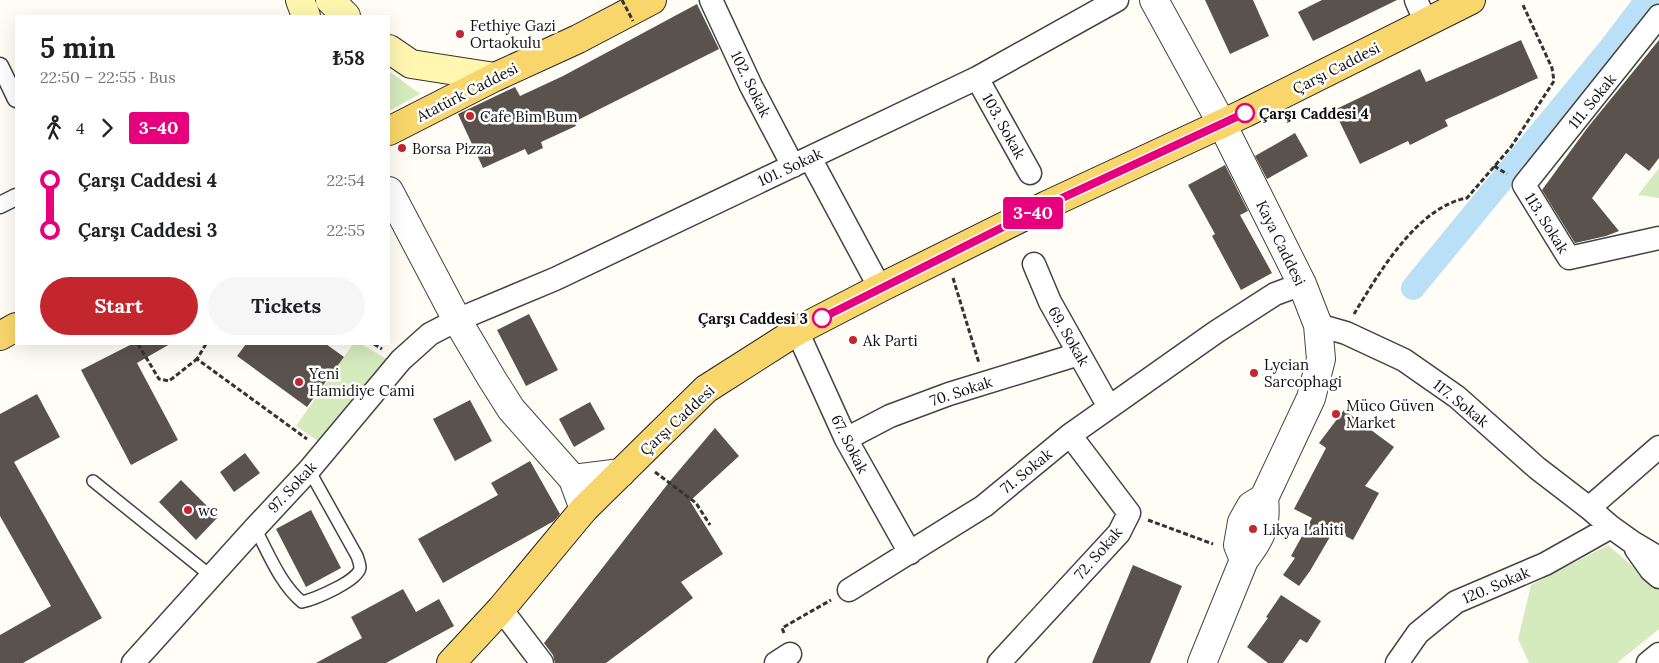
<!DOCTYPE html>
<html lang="en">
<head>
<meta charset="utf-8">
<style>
	body { margin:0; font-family:Lora,serif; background:#f6f6f6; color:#202124; height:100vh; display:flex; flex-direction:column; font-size:19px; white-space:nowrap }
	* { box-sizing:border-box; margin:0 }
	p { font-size:16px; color:#757577 }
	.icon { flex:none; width:28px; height:28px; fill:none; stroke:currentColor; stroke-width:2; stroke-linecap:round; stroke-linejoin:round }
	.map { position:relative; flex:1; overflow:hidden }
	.details { position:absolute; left:15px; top:15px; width:375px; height:330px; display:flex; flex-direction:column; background:#fff; border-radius:0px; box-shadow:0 5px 20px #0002 }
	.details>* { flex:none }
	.badge { padding:0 10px; border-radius:4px; font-size:18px; line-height:32px }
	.map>.badge { position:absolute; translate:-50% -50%; box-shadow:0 0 0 2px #fff }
	.legs { display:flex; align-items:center; gap:8px; height:55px; padding:0 25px; font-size:16px }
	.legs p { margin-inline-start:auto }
	.headline { display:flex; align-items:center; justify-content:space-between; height:85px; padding:0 25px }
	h1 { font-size:28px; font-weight:800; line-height:38px }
	.cta { display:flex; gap:10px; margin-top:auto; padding:10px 25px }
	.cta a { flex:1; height:58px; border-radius:30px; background:#c4262e; color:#fff; font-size:20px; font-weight:800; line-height:58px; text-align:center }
	.cta a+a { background:#f6f6f6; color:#202124 }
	ul { padding:0 25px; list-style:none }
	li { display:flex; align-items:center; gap:18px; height:50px; font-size:19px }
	li i { display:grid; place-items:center; width:8px; height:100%; margin:0 6px; background:currentColor }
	li i::after { content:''; width:12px; height:12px; margin:-6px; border:4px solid; border-radius:50%; background:#fff }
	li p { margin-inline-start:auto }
	li:first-child i { background:linear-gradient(#0000 50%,currentColor 0) }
	li:last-child i { background:linear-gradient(currentColor 50%,#0000 0) }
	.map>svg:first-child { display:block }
	.green { fill:#d5ebbd }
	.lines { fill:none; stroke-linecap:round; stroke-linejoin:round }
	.canal { stroke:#b9e0f7; stroke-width:24 }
	.building { fill:#5a524d }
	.service-casing { stroke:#444; stroke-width:14 }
	.pedestrian-casing { stroke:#444; stroke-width:19 }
	.minor-casing { stroke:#444; stroke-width:25 }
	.tertiary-casing { stroke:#444; stroke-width:30 }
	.secondary-casing { stroke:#333; stroke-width:30 }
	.primary-casing { stroke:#222; stroke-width:30 }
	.path { stroke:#333; stroke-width:3; stroke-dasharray:5 2.5; stroke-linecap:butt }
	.service { stroke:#fff; stroke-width:11 }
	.pedestrian { stroke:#fff; stroke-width:16 }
	.minor { stroke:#fff; stroke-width:22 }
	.tertiary { stroke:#fff; stroke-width:28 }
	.secondary { stroke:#fff6b0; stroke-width:28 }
	.primary { stroke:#f9d66b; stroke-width:28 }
	.path-bridge { stroke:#333; stroke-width:3; stroke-dasharray:5 2.5; stroke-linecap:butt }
	.line-1-casing { stroke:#fff; stroke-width:11 }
	.line-1 { stroke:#e6007e; stroke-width:8 }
	.poi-dot { fill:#c4262e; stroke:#fff; stroke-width:2 }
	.stop-1-dot { fill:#fff; stroke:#e6007e; stroke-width:2.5 }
	.labels { text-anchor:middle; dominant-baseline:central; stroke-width:5; stroke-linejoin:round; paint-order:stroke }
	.poi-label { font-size:15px; fill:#111; stroke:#fff; text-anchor:start }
	.street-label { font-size:15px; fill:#111; stroke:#fff }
	.stop-label { font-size:15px; font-weight:bold; fill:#111; stroke:#fff; text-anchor:start }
</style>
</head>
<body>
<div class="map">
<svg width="1659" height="663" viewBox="0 0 1659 663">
	<rect width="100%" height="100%" fill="#fffdf5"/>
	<!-- green -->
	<path class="green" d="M389,71L420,94L389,111Z
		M1659,168V198L1638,195Z
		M353,344H361L390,361L324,445L296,426Z
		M1608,545L1659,589V629L1617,663H1529L1518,639L1531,585Z"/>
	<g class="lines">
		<!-- canal -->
		<path class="canal" d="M1413,288L1612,46L1647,0"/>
	</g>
	<!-- building -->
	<path class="building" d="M1205,0H1253L1269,36L1230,54Z
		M1322,0H1397L1313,41L1298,12Z
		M697,4L719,49L574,122L576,126L541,142L543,148L528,155L525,149L483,168L458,114L515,87L520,96L563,76Z
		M1521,40L1538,78L1445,120L1448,126L1410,145L1408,141L1360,164L1334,110L1420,69L1426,82Z
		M1659,40V158L1649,171L1626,153L1592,198L1619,231L1606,236L1575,243L1542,190L1588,127Z
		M1295,133L1308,156L1267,179L1255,156Z
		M1225,165L1248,211L1240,215L1272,273L1241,290L1212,236L1215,234L1188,185Z
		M529,314L558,370L526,386L497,330Z
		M132,344H170L137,363L178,440L131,465L81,370Z
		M246,344H326L344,357L307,407L237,356Z
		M37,394L60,437L14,462L102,618L23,663H0V635L51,606L0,516V414Z
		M470,400L492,441L455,461L433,419Z
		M590,402L605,429L574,447L559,419Z
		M1344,410L1394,447L1365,486L1379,493L1353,540L1334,530L1310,571L1299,586L1283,575L1295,558L1291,556L1312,518L1294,509L1326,448L1319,443Z
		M715,428L739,456L690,501L723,554L681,582L693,598L606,663H555L553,655L544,643L670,481Z
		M245,453L260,473L234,492L220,472Z
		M530,461L560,514L554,521L443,583L418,539L498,495L491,483Z
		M181,480L218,517L196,540L159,502Z
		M311,510L341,568L306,587L276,529Z
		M1133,565L1182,586L1150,663H1092Z
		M403,589L416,612L439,599L454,626L386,663H316L362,638L351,617Z
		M1281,595L1321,621L1307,643L1300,639L1283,663H1268L1247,647L1268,618L1266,617Z"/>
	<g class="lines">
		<!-- service casing -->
		<g class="service-casing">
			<path id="service" d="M93,481L211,576
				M255,528C268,552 280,584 302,602C315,599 358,581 360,568C360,564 358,559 357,556L309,470"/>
		</g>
		<!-- pedestrian casing -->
		<g class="pedestrian-casing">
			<path id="pedestrian" d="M0,66L16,99
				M0,205L16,197"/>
		</g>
		<!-- minor casing -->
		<g class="minor-casing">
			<path id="minor" d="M711,0L751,86L793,166
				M1416,0L1426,23
				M1659,16L1524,185L1569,258L1659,238
				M977,78L1030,173
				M810,158L880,288
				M1034,264L1050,302L1109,407
				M1318,325L1346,333L1404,360L1457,397L1537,468L1589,508L1611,527L1632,542L1659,558
				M797,331L846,439L910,553
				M846,439L890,416L949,394L1079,354
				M1589,508L1659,447
				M1636,549L1651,570L1659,577
				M849,590L984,506L1070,435L1216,332L1275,294L1302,284
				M501,609L542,663
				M133,663L255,528L309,470L401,360L430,334L457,320L555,279L977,78L1117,0
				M776,663L790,654
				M999,663L1119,533L1129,513L1070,435
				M1397,663L1418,633L1456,602L1545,564L1611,527
				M1648,663L1659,654"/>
		</g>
		<!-- tertiary casing -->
		<g class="tertiary-casing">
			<path id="tertiary" d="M1154,0L1222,124L1302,284L1318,325L1321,359L1311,398L1264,498L1251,506L1242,522L1238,545L1244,560
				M389,191L457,320L492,379L511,409L573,479L584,509
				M573,479L621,473
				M1202,663L1244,560C1261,538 1267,526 1264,498"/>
		</g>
		<!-- secondary casing -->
		<g class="secondary-casing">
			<path id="secondary" d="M300,0L306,16
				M330,0L346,16
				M389,49L411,64L495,77"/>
		</g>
		<!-- primary casing -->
		<g class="primary-casing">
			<path id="primary" d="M389,131L495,77L578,39L652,0
				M0,336L16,327
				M451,663L501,609L584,509L706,389L797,331L880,288L1047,205L1245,113L1471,0"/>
		</g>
		<!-- path -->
		<path class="path" d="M1494,166L1507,174
			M953,278L979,363
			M1354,314C1379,273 1417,207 1467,198L1511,147L1554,81L1552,68L1523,5
			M138,344L159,379L169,381L197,359
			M206,344L197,359L307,439
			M374,344L382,349
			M655,472L696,503L710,525
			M1148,520L1213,544
			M784,633L782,628L831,600"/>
		<!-- service -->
		<use href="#service" class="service"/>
		<!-- pedestrian -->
		<use href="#pedestrian" class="pedestrian"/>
		<!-- minor -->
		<use href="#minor" class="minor"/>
		<!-- tertiary -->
		<use href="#tertiary" class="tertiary"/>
		<!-- secondary -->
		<use href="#secondary" class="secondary"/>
		<!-- primary -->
		<use href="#primary" class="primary"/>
		<!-- path-bridge -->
		<path class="path-bridge" d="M622,0L633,21"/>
	</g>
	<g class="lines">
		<!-- line-1 casing -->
		<g class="line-1-casing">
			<path id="line-1" d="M822,318L1047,205L1245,113"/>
		</g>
		<!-- line-1 -->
		<use href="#line-1" class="line-1"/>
	</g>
	<!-- markers -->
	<g class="poi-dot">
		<circle cx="460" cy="34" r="5"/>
		<circle cx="470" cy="116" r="5"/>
		<circle cx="402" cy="148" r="5"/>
		<circle cx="853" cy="340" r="5"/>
		<circle cx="1254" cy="373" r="5"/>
		<circle cx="299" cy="382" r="5"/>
		<circle cx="1336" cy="414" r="5"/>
		<circle cx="188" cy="510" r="5"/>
		<circle cx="1253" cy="529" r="5"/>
	</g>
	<g class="stop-1-dot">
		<circle cx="1245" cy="113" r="9"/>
		<circle cx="822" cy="318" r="9"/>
	</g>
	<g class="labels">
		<!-- poi labels -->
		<g class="poi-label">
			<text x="470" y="25">Fethiye Gazi<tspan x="470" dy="17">Ortaokulu</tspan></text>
			<text x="480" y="116">Cafe Bim Bum</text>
			<text x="412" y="148">Borsa Pizza</text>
			<text x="863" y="340">Ak Parti</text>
			<text x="1264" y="364">Lycian<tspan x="1264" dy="17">Sarcophagi</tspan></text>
			<text x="309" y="373">Yeni<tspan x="309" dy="17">Hamidiye Cami</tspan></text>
			<text x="1346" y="405">Müco Güven<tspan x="1346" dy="17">Market</tspan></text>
			<text x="198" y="510">wc</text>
			<text x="1263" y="529">Likya Lahiti</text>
		</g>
		<!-- street labels -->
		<g class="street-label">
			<text transform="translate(1336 68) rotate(-27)">Çarşı Caddesi</text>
			<text transform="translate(751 84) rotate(64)">102. Sokak</text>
			<text transform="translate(467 92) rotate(-27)">Atatürk Caddesi</text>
			<text transform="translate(1592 101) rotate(-51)">111. Sokak</text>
			<text transform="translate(1004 126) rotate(61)">103. Sokak</text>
			<text transform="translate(790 167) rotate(-25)">101. Sokak</text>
			<text transform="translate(1547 223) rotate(58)">113. Sokak</text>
			<text transform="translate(1281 243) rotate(64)">Kaya Caddesi</text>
			<text transform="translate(1069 336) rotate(60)">69. Sokak</text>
			<text transform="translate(961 391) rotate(-18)">70. Sokak</text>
			<text transform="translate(1461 403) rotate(39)">117. Sokak</text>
			<text transform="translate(677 420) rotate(-43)">Çarşı Caddesi</text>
			<text transform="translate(850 444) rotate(63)">67. Sokak</text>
			<text transform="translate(1026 471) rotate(-39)">71. Sokak</text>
			<text transform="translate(292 487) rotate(-47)">97. Sokak</text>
			<text transform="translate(1098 553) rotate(-49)">72. Sokak</text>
			<text transform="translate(1496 585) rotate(-23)">120. Sokak</text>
		</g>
		<!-- stop labels -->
		<g class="stop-label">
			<text x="1259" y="113">Çarşı Caddesi 4</text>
			<text x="808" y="318" text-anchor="end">Çarşı Caddesi 3</text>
		</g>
	</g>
</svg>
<b class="badge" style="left:1033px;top:213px;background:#e6007e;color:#fff">3-40</b>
<section class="details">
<div class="headline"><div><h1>5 min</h1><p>22:50 – 22:55 · Bus</p></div><b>₺58</b></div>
<div class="legs"><svg class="icon" aria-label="walk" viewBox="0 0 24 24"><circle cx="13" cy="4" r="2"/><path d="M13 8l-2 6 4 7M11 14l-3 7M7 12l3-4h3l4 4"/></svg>4<svg class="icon" aria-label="forward" viewBox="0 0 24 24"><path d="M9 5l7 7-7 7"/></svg><b class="badge" style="background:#e6007e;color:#fff">3-40</b></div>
<ul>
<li><i style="color:#e6007e"></i><b>Çarşı Caddesi 4</b><p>22:54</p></li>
<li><i style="color:#e6007e"></i><b>Çarşı Caddesi 3</b><p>22:55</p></li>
</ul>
<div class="cta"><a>Start</a><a>Tickets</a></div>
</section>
</div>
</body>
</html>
